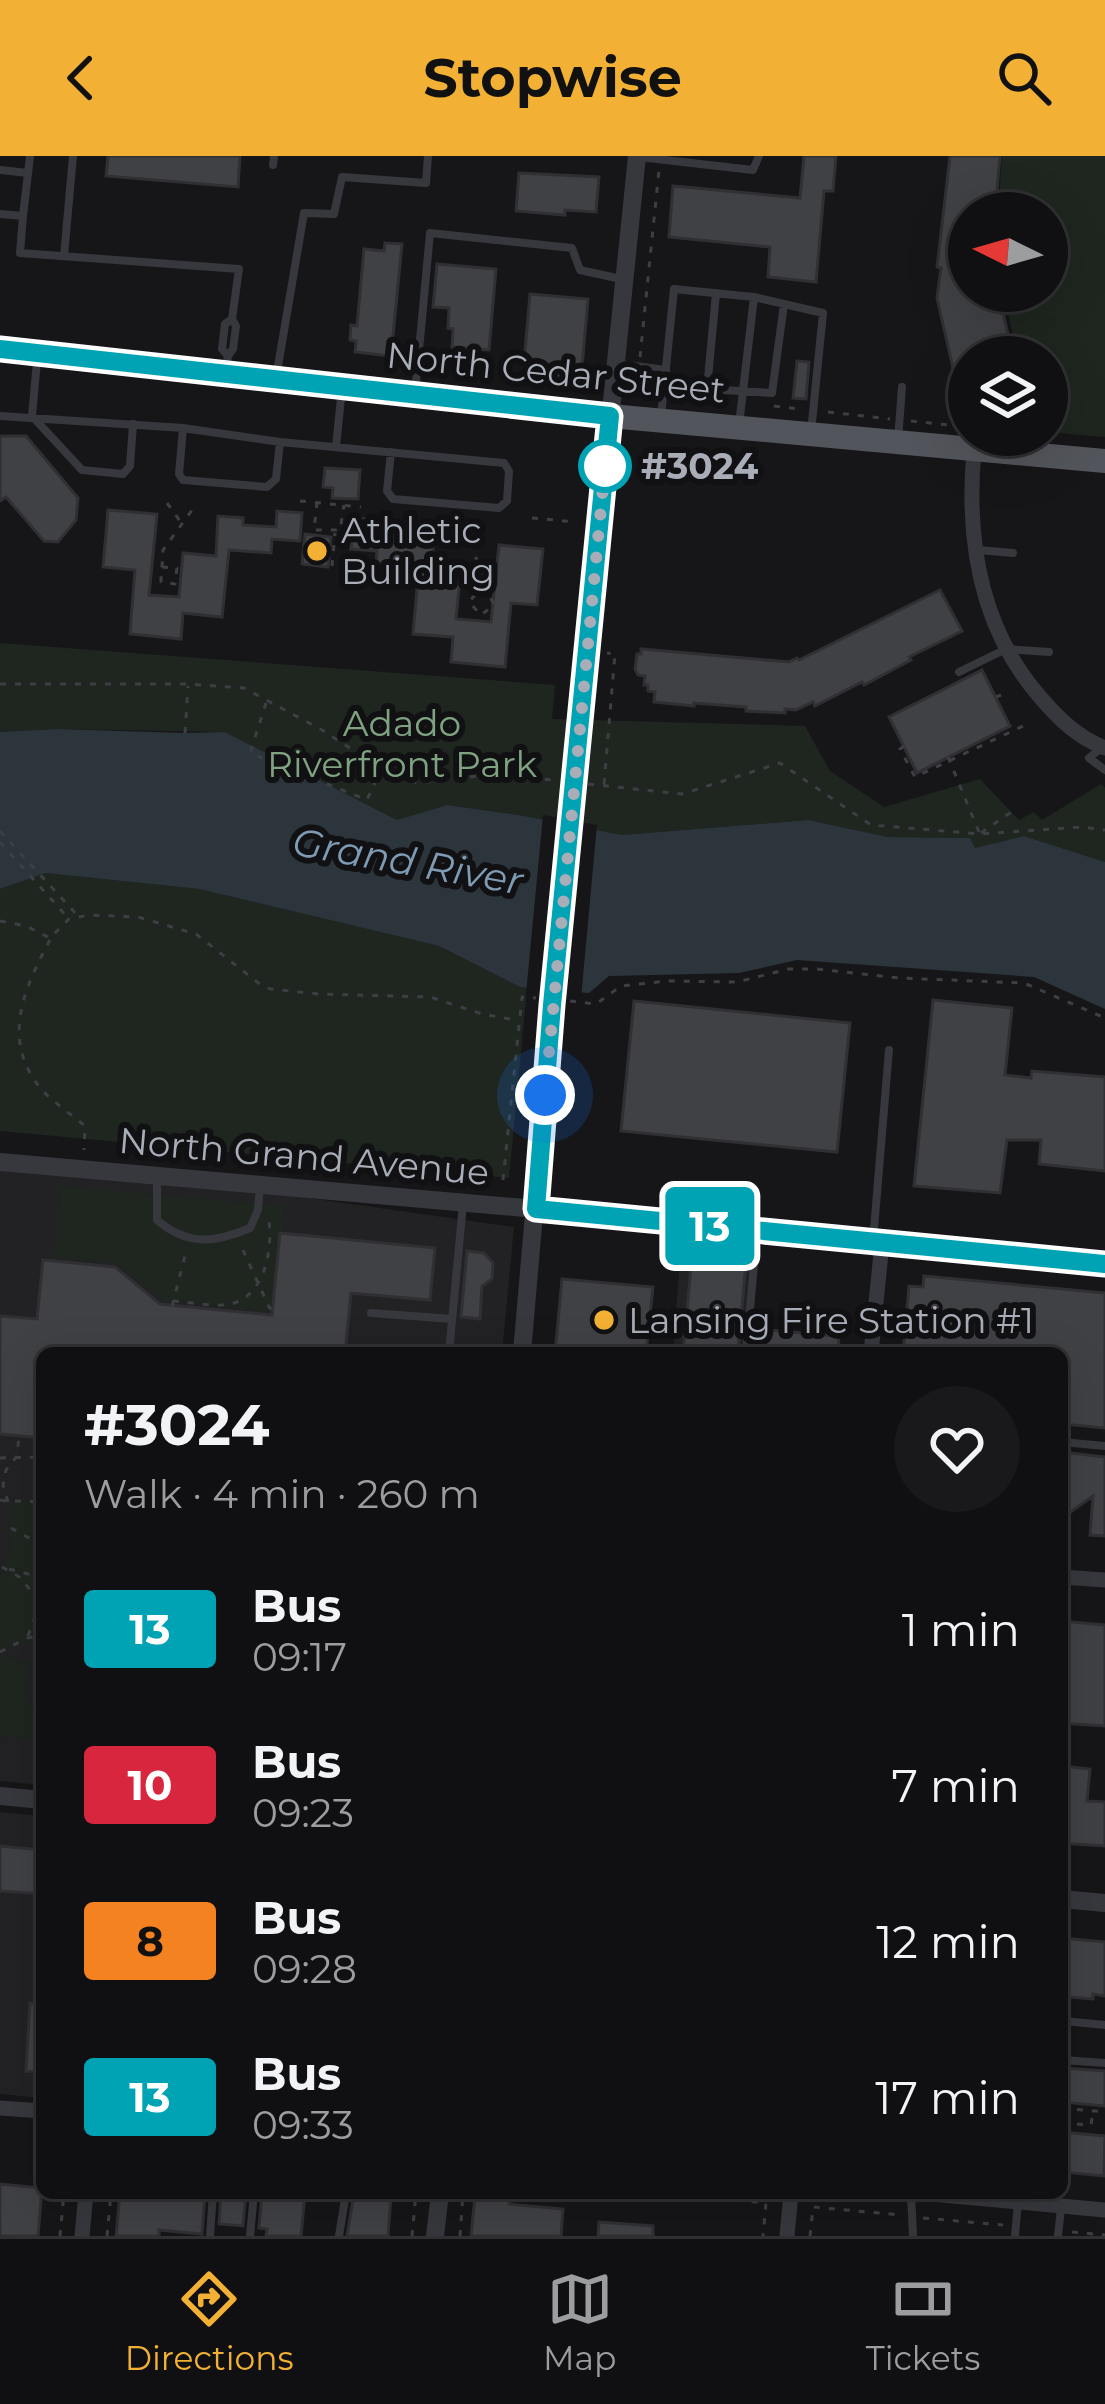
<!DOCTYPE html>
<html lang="en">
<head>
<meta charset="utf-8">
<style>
	body { margin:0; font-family:Montserrat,sans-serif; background:#19191b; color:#f1f3f6; height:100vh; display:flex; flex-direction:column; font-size:45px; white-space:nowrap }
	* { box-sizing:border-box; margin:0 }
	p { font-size:39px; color:#9c9d9f }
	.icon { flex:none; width:66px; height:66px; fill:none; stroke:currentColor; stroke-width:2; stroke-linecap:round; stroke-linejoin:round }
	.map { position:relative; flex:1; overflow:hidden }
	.drawer { position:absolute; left:36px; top:1191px; width:1032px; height:852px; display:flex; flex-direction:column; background:#101012; border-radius:18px; box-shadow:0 12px 48px #0002,0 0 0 3px #303032 }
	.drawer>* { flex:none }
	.badge { padding:0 24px; border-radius:9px; font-size:42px; line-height:78px }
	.needle { width:78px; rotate:275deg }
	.tools { position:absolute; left:948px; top:36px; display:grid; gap:24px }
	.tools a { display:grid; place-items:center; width:120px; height:120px; border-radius:50%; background:#101012; box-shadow:0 12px 48px #0002,0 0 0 3px #303032; font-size:60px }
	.you { position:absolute; width:60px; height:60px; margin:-30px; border:9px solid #fff; border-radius:50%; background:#1a73e8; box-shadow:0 0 0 18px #1a73e833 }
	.map>.badge { position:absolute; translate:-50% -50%; box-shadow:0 0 0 6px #fff }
	.round { display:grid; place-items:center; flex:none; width:126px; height:126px; border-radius:63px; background:#19191b }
	.headline { display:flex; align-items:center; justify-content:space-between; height:204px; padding:0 48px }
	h1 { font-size:57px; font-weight:700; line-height:90px }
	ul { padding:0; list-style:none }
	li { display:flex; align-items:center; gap:36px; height:156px; padding:0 48px }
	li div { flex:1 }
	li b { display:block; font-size:45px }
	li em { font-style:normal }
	li .badge { min-width:132px; font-weight:700; text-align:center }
	header { display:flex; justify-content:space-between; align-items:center; height:156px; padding:0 48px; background:#f2b134; color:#111; font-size:54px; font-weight:700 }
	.tab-bar { display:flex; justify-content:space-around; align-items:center; height:168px; border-top:3px solid #303032; background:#101012; font-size:33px; color:#9c9d9f }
	.tab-bar a { display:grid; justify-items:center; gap:6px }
	.tab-bar .on { color:#f2b134 }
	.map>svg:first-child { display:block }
	.built { fill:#222225 }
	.green { fill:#1e261f }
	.water { fill:#2c353c }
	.pier { fill:#161618 }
	.building { fill:#404145; stroke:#303034; stroke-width:3 }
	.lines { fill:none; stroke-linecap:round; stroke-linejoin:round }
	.path { stroke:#3d3f44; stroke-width:3; stroke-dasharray:6 9; stroke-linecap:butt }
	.service { stroke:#37383d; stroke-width:8 }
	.minor { stroke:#37383d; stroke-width:15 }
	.tertiary { stroke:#37383d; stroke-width:18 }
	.primary { stroke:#53555c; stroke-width:24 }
	.tertiary-bridge { stroke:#37383d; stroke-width:18 }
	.line-casing { stroke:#fff; stroke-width:27 }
	.line { stroke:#00a3b4; stroke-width:18 }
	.walk { stroke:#a8adb8; stroke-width:12; stroke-dasharray:0 21.6 }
	.stop-dot { fill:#fff; stroke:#00a3b4; stroke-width:6 }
	.poi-dot { fill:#f2b134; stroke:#111113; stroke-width:4.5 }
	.labels { text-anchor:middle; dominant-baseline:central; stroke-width:12; stroke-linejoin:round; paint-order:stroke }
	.street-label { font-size:36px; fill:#a8adb8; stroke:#111113 }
	.stop-label { font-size:36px; font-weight:bold; fill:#a8adb8; stroke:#111113; text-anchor:start }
	.poi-label { font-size:36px; fill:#a8adb8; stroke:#111113; text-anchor:start }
	.park-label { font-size:36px; fill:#7fa381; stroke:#111113 }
	.water-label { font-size:39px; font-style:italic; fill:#7f9bb3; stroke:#111113 }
</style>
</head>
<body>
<header><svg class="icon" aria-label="back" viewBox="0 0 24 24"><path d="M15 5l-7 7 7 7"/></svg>Stopwise<svg class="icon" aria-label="search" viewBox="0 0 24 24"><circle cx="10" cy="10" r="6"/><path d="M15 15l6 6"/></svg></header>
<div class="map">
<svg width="1105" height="2080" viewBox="0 0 1105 2080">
	<rect width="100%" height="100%" fill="#161618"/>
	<!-- built -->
	<path class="built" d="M0,1002L82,1010L514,1071L502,1197H42V1629L0,1625Z
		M681,1089L751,1094L743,1197H673Z
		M0,1656L42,1660V1942L0,1938Z"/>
	<!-- green -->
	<path class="green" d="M1002,0H1105V281L1047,276V201H1018L1003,135H1047V57H998Z
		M0,487L555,529L552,563L805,570L830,615L884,651L980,623L1019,664L1034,656L1042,664L1101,628L1105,632V706L1024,680L975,692L970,682L888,681L808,664L622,679L519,659L447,649L397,664L225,576L57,573L0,576Z
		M0,669L45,717L199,733L439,790L520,831L527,832L509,1022L0,975V733L27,723Z
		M60,1030L284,1050L274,1156L163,1145L118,1108L54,1102Z
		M33,1344L42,1349V1479L0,1496V1423L11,1389L8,1346Z
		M0,1500L31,1505C29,1514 26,1526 26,1536C28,1557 45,1555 33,1582L0,1580Z"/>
	<!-- water -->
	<path class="water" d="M57,573L185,577L225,576L397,664L447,649L519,659L622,679L808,664L888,681L970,682L975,692L1024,680L1105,706V853L1034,821L797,804L739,817L609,820L589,837L527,832L520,831L439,790L199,733L45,717L0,733V576Z"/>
	<!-- pier -->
	<path class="pier" d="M543,659L597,669L581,842L526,838Z"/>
	<!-- building -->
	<path class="building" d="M108,0H240L238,31L106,20Z
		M804,0H836L833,35H824L816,126L768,121L770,91L669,81L673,30L800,42Z
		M950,0H1000L995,57H969V135H998L1011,191L1005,192L1007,199L999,201H969V218L955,221L937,142L941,112L937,111Z
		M519,17L599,21L596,56L565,54V59L516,55Z
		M385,87L402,88L391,200L355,196L356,185L350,184L351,169L357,170L364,93L384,95Z
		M437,108L496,113L489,194L452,191L453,173L448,172L449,152L433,151Z
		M530,138L588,143L581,223L523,218Z
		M797,205L809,206L806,243L793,242Z
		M0,280H26L78,342L76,364L58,386L44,385L6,341L0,345Z
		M325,312L360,314L358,343L332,342L333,332L323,331Z
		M108,354L157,358L149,439L179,441L183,397L216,400L218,360L243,362V369L276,371L277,355L302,357L300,385L272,383L271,397L229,394L222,461L183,457L181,483L130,478L135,414L103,411Z
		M354,362L382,364L380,377L434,382L430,421L460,423L456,463L491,466L499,389L543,393L537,449L511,447L505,511L451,506L453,481L413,478L419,410L376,407L377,395L351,393Z
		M305,378L331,381L328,411L302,408Z
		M940,434L962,475L909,501L911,504L864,529L862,526L815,550L813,546L796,554L785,553V557L746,555V551L694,547V550L654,546L655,536L648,535V529H644L645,520L638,519L635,513L637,498H641V493L789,506L797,502L799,504Z
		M982,514L1010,570L917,617L889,561Z
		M933,844L1012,852L1005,919L1031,922L1032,915L1105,921V1015L1039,1008L1041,984H1007L1000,1037L914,1030Z
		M634,845L850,867L837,996L621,975Z
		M280,1077L435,1092L430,1144L351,1137L345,1197H42V1282L0,1278V1160L37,1163L43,1104L115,1111L160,1148L272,1159Z
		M467,1095L484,1097L493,1107L492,1123L482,1130L480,1163L461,1161Z
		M692,1100L746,1105L738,1197H683Z
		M924,1120L1105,1137V1272L1062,1268V1197H903L909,1130L923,1131Z
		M562,1123L653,1131L646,1197H555Z
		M756,1173L839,1180L838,1197H754Z
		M1062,1296L1105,1301V1380L1090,1379L1093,1340L1062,1362Z
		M1062,1465L1105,1469V1570L1062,1567Z
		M1062,1610L1090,1613L1087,1645L1105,1646V1690L1062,1687Z
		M0,1690L42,1694V1738L0,1735Z
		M1062,1782L1105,1786V1840L1093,1838V1843L1068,1841V1835H1062Z
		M30,1847L42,1848V1916L26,1915Z
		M1062,1912L1105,1915V1950L1062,1946Z
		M1062,1976L1105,1980L1104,2020L1062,2016Z
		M0,2028L42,2032L38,2080H0Z
		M120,2037H205L202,2078L159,2074V2080H116Z
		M221,2037H246L243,2070L219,2068Z
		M262,2037L305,2038L301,2080H266L267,2073L259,2072Z
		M354,2037L391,2040L388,2080H347Z
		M475,2040L510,2043L509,2048L563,2053L561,2080H471Z
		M599,2066L653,2070V2080H598Z"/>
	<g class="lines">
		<!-- path -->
		<path class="path" d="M640,201L659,14
			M639,223L638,236L651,237
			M673,239L699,242
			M774,250L800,253
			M828,256L890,263
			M911,265L949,269
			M300,345L361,351
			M317,346L314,374H340L344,349
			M167,347L180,365
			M532,362L577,366
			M462,374L487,424V434L494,449L481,459L469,446L479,434H487
			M477,407L467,411L479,434
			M332,410L335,377
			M162,411L177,412L175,428L161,426C161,415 163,405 163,394L195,350
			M0,528H188L244,532L322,574L376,609L417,627L478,620L555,624
			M996,541L1001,539
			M266,547L250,597L367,644L381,613
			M185,577L188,530
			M904,590L900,593L915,621L1023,570
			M948,601L979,676
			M588,628L682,638L780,607L871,669L980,678L1081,671L1105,674
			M604,628L615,498L607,497
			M0,675L78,760
			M981,677L1017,652
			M0,686L68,762
			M0,765L26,770L50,782L69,763L89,759L138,761L196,778L261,829L270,833L319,838L430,841L482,858L516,864
			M50,784C24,832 0,885 42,934C54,947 71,958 85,970L84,994
			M570,845L596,848L621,830L667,825L737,826L788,813H817L899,822L1024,827L1105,862
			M503,1024L522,841L536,842
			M243,1094L269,1151L277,1159
			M173,1145C189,1146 206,1150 222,1149C263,1148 273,1097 269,1065
			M172,1150L186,1096
			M0,1302L42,1301
			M0,1344C15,1348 28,1341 42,1349
			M8,1346L3,1329L6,1314L17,1300L19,1279
			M11,1372L31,1383L42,1385
			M2,1411L21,1422L40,1447
			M9,1413L28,1418L42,1416
			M28,1480L42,1442
			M0,1496L27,1482L42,1479
			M1062,1952L1105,1956
			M1062,1967L1091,1969L1093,1955
			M662,2037L766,2047L763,2080
			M923,2062L1003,2069
			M1072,2076L1105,2079
			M60,2080L64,2037
			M107,2080L111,2037
			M412,2080L416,2037
			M460,2080L463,2037
			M810,2080L813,2051L901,2059"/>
		<!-- service -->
		<path class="service" d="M639,1L753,14L759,0
			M273,9L274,0
			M0,14L28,17
			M0,58L23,60L20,97L239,113L232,163L236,170L233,193L228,200L226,211
			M23,60L30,0
			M64,100L73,0
			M716,137L707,233L772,237L784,148
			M228,200L222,193L225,168L232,163
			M37,205L32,260L82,314L123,318L130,310L133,268
			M620,208L666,214
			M276,222L304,57L334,58L342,21L426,27L428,0
			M415,237L430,77L572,92L580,114L621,123
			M0,260L183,272L280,286L504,307L509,315L507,345L499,352L393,343L387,335L391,296
			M661,260L674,133L754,141L823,157L811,276
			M739,269L754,141
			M183,272L179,318L183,324L267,331L276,323L280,286
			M898,284L902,231
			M336,291L342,232
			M979,394L1013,397
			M959,516L1006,493L1049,496
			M1100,593L1089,602L1105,614
			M157,1022V1064C187,1090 215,1087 250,1072L258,1054L260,1029
			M873,1085L889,894
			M371,1157L452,1163
			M449,1197L463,1048
			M746,1197L757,1075
			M1062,1286L1105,1290
			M1064,1865L1105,1869
			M1062,1904L1105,1907
			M911,2037L913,2080
			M210,2080L213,2037
			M250,2080L254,2037
			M339,2080L346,2037
			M1015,2080L1018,2046
			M1058,2080L1061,2052"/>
		<!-- minor -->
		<path class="minor" d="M974,294C966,382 980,472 1040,541C1059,563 1077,581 1105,592
			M871,1197L882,1087
			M1062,1421L1105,1424
			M0,1952L42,1955
			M921,2037L1105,2054
			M82,2080L86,2037
			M787,2080L791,2037"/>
		<!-- tertiary -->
		<path class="tertiary" d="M579,568L637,0
			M0,1006L536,1053L1105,1108
			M522,1197L552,849
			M0,1640L42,1644
			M1062,1743L1105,1747
			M435,2080L440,2037"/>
		<!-- primary -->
		<path class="primary" d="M0,193L610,260L1105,305"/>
		<!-- tertiary-bridge -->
		<path class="tertiary-bridge" d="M552,849L579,568"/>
	</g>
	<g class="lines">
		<!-- line casing -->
		<g class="line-casing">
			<path id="line" d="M0,193L610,260L552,849L536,1053L1105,1108"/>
		</g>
		<!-- line -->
		<use href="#line" class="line"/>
		<!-- walk -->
		<path class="walk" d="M545,939L605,310"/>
	</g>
	<!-- markers -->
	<circle class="stop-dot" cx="605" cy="310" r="24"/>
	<g class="poi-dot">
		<circle cx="317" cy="395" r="12"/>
		<circle cx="604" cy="1164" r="12"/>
	</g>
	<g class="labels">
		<!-- street labels -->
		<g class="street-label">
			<text transform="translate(556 216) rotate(6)">North Cedar Street</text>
			<text transform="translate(304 1000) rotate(5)">North Grand Avenue</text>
		</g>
		<!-- stop labels -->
		<g class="stop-label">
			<text x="641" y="310">#3024</text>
		</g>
		<!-- poi labels -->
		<g class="poi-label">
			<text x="341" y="374">Athletic<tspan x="341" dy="41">Building</tspan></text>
			<text x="628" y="1164">Lansing Fire Station #1</text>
		</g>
		<!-- park labels -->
		<g class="park-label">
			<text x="402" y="567">Adado<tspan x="402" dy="41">Riverfront Park</tspan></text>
		</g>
		<!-- water labels -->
		<g class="water-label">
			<text transform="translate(408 705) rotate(10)">Grand River</text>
		</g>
	</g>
</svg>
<div class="tools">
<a><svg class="needle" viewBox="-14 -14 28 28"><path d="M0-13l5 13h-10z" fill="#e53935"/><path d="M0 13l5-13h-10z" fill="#9c9d9f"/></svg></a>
<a><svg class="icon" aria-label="layers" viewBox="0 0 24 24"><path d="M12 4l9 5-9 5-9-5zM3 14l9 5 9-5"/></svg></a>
</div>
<div class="you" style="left:545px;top:939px"></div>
<b class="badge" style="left:710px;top:1070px;background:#00a3b4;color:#fff">13</b>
<section class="drawer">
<div class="headline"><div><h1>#3024</h1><p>Walk · 4 min · 260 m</p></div><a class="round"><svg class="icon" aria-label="heart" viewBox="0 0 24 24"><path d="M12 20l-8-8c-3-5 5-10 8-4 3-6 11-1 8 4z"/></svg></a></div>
<ul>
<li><span class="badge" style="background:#00a3b4;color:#fff">13</span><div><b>Bus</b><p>09:17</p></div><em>1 min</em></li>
<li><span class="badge" style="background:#d7263d;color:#fff">10</span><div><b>Bus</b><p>09:23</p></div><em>7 min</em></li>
<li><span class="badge" style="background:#f58220;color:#111">8</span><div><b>Bus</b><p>09:28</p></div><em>12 min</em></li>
<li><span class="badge" style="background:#00a3b4;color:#fff">13</span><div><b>Bus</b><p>09:33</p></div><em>17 min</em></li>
</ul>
</section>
</div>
<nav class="tab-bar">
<a class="on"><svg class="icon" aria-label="directions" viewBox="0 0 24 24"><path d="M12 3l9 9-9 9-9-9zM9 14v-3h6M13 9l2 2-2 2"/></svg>Directions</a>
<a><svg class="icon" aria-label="map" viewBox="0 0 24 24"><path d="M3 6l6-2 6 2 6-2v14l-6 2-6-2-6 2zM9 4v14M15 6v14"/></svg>Map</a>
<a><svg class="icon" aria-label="tickets" viewBox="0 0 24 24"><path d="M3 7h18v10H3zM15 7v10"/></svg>Tickets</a>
</nav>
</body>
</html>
